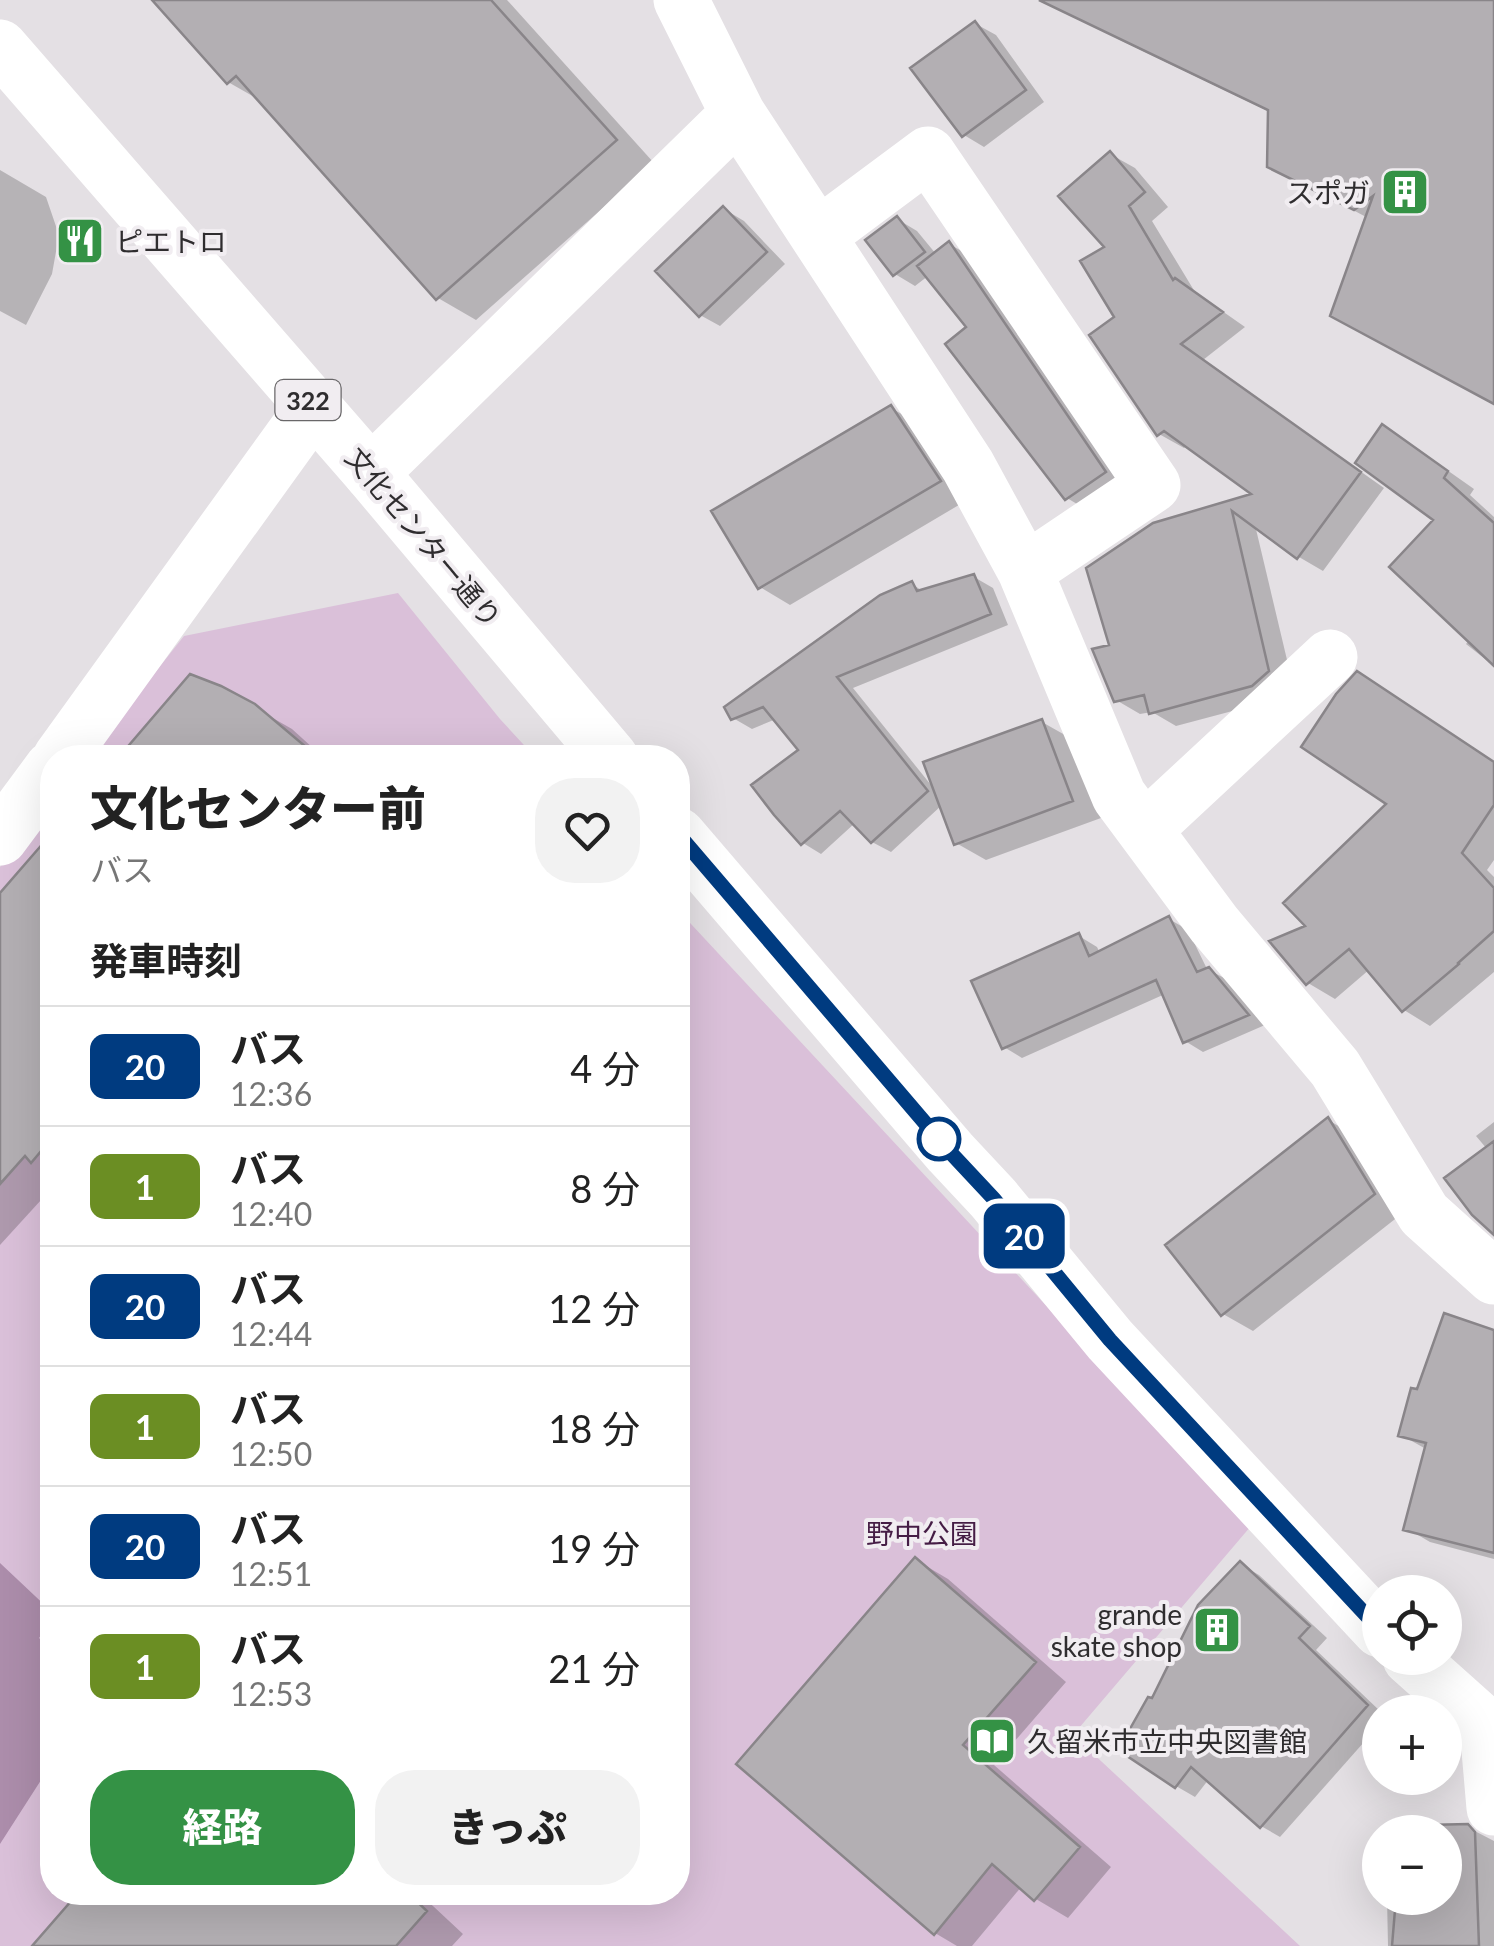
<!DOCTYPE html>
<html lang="ja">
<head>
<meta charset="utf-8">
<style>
	body { margin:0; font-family:Lato,"Noto Sans JP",sans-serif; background:#f2f2f2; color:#222; height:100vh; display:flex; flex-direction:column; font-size:38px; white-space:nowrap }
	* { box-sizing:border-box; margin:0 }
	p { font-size:32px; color:#767676 }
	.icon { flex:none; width:55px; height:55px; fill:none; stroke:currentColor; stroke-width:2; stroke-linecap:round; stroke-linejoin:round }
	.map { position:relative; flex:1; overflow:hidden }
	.drawer { position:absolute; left:40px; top:745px; width:650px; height:1160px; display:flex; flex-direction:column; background:#fff; border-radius:40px; box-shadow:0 10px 40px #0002 }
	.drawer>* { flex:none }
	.badge { padding:0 20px; border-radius:15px; font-size:35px; line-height:65px }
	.tools { position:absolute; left:1362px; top:1575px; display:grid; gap:20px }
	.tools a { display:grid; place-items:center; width:100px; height:100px; border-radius:50%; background:#fff; box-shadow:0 10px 40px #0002; font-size:50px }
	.map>.badge { position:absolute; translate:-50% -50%; box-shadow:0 0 0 5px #fff }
	h2 { padding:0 50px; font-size:38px; line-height:90px }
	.round { display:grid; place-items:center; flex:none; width:105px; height:105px; border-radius:40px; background:#f2f2f2 }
	.overview { display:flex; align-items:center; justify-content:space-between; height:170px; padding:0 50px }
	h1 { font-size:48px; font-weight:800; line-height:75px }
	.primary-button { display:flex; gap:20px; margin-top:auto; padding:20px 50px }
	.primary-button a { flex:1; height:115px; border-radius:40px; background:#349245; color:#fff; font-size:40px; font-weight:800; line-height:115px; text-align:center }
	.primary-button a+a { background:#f2f2f2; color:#222 }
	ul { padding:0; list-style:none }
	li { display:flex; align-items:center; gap:30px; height:120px; padding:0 50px; border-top:2px solid #e0e0e0 }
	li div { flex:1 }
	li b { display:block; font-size:38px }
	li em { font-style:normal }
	li .badge { min-width:110px; font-weight:700; text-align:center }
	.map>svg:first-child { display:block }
	.green { fill:#dac0d9 }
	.water { fill:#ac8dab }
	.shadow { fill:#0003 }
	.building { fill:#b3afb3; stroke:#898589; stroke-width:2.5 }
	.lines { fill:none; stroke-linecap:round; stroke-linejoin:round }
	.minor { stroke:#fff; stroke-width:55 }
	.highway { stroke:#fff; stroke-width:55 }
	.line-casing { stroke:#fff; stroke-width:22 }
	.line { stroke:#003b80; stroke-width:15 }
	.stop-dot { fill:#fff; stroke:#003b80; stroke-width:5 }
	.labels { text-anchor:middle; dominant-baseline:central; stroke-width:8; stroke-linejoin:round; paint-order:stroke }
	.shield { fill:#f1edf1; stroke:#696769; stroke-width:2.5 }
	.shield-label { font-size:25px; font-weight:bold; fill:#2f2d2f }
	.poi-label { font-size:28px; fill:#2f2d2f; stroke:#f1edf1; text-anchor:end }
	.street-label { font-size:28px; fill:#2f2d2f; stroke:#f1edf1 }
	.park-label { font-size:28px; fill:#451d45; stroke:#f1edf1 }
</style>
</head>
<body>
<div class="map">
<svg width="1494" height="1946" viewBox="0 0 1494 1946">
	<rect width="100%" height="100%" fill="#e4e0e4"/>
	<!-- green -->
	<path class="green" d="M398,593L500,719L535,757L87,758L184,636Z
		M52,801V1892H678V910L1251,1526L1073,1735L1300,1946H0V867Z"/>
	<!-- water -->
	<path class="water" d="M0,1563L52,1612V1620L39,1638L52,1650V1763L0,1844Z"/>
	<!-- shadow -->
	<path class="shadow" d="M155,0H507L654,163L476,320L438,298L261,101L228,82Z
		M1092,0H1494V402L1368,218L1270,166V112L1120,40L1083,19Z
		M976,24L996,35L1044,102L984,147L964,135Z
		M1110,154L1135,168L1168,207L1152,221L1195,292L1245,327L1203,360L1384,488L1323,571L1299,557L1255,525L1293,685L1278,699L1176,726L1152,712L1140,714L1116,700L1112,647L1089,569L1256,495L1187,445L1184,448L1159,434L1117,318L1107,248Z
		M0,170L46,197L59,235L52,274L26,325L0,311Z
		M724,209L744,221L785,264L720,326L700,315Z
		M897,219L917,231L936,254L949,244L969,255L1124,484L1087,510L1067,498L970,328L928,276L915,286L895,274Z
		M891,408L921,425L969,499L790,605L760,587Z
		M1383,428L1410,444L1474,489L1470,495L1494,517V666L1466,644L1470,639L1437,519Z
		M974,577L993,588L1008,625L853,688L935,790L1042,722L1072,739L1101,818L986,860L956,843L942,805L891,852L872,842L855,823L821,854L803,843L801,751L776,719L752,729L733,718L912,584L924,592Z
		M220,688L292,729L324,758H121Z
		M1494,763V860L1487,870L1494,877V972L1430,1026L1404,1010L1370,969L1335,999L1308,983L1309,926Z
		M52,837V1188L0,1245V897Z
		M1169,919L1188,930L1207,969L1228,980L1265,1025L1203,1052L1185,1041L1165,994L1022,1058L1004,1047L1079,936L1097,947L1100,953Z
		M1328,1120L1358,1137L1404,1212L1253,1331L1223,1314Z
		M1494,1122V1232L1487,1149L1476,1136Z
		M678,1124L687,1134L678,1145Z
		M1494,1330V1559L1430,1542L1406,1528L1426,1449L1401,1435L1418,1392Z
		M916,1560L948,1579L1066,1682L994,1765L1111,1867L1068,1918L1036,1899L1022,1886L972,1946H957L935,1933Z
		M1240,1564L1259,1575L1327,1638L1316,1650L1381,1712L1380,1724L1280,1837L1261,1826L1209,1779L1195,1797L1176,1786L1153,1701Z
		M1467,1827L1494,1841V1946H1388L1387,1898H1445V1832H1428V1828Z
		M83,1892H418L463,1934L452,1946H35Z"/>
	<!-- building -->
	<path class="building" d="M152,0H491L617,140L436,300L236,76L227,84Z
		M1039,0H1494V404L1330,316L1373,196L1354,210L1267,167L1268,110Z
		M975,21L1026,90L962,137L910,68Z
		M1110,151L1145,192L1129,206L1173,280L1175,278L1223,312L1181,344L1361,472L1297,559L1232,511L1269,671L1252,686L1149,714L1144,695L1114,702L1092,649L1109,645L1086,568L1153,523L1251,494L1164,431L1157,436L1089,335L1114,317L1080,261L1104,247L1058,196Z
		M723,206L767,252L699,317L655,271Z
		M897,216L925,252L893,276L865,240Z
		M949,241L1106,472L1065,500L945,344L966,327L917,266Z
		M891,405L941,481L758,589L711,511Z
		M1382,424L1448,471L1444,478L1494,523V666L1389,567L1433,520L1355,463Z
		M974,574L991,614L837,677L928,791L871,843L840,811L801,845L774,815L751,785L798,750L763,707L731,720L724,707L880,595L912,581L917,591Z
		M1357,671L1494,762V805L1462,853L1494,888V931L1458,963L1459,964L1402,1012L1349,949L1306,985L1269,941L1305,926L1283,903L1386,804L1301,747L1336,694Z
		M190,674L221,686L255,704L319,758H118Z
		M1042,719L1073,801L954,845L923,762Z
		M52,833V1138L31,1163L25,1156L0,1184V893Z
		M1169,916L1197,972L1209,967L1249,1015L1183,1043L1156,980L1002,1049L971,981L1079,933L1089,956Z
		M1328,1117L1375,1194L1221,1316L1165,1245Z
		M1494,1141V1235L1472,1215L1444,1178Z
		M1444,1313L1494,1330V1553L1403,1530L1426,1443L1398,1436L1411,1388L1417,1389Z
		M915,1557L1036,1662L963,1745L1080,1847L1034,1901L992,1864L934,1935L736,1764Z
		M1240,1561L1310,1626L1299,1638L1368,1705L1260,1828L1191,1767L1175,1788L1118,1750L1148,1697L1152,1698L1198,1605Z
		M1468,1824L1475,1832L1479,1946H1392L1396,1898H1445V1832H1426V1825Z
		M79,1892H407L427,1911L396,1946H32Z"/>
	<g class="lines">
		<!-- minor -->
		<path class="minor" d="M681,0L738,114L968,466L1025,571L1119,796L1214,924L1335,1068L1424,1214L1494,1277
			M819,235L928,154L1153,485L1025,571
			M371,473L738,114
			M60,758L314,406
			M1144,830L1330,657
			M0,838L52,768
			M1487,1727L1494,1808"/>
		<!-- highway -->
		<path class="highway" d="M0,47L371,473L611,758
			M678,835L950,1152L993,1198L1110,1340L1380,1630
			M1410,1658L1494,1733"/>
	</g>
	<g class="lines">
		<!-- line casing -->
		<g class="line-casing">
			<path id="line" d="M678,834L950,1152L993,1198L1110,1340L1380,1630"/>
		</g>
		<!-- line -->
		<use href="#line" class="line"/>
	</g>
	<!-- icons -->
	<defs>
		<g id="building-square" transform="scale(2.5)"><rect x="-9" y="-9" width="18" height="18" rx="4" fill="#349245" stroke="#f1edf1"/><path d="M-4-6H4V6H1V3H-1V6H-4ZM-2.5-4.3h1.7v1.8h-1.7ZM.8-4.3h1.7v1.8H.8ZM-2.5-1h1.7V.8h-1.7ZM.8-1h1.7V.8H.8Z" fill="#fff"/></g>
		<g id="restaurant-square" transform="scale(2.5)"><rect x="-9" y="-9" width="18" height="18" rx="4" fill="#349245" stroke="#f1edf1"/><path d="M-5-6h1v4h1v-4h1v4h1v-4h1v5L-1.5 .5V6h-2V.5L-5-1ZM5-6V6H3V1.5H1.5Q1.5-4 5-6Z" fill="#fff"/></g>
		<g id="library-square" transform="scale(2.5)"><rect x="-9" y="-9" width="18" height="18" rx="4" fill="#349245" stroke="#f1edf1"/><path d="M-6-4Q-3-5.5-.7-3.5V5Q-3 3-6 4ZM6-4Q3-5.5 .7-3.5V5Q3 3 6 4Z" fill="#fff"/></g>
	</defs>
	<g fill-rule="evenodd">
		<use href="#building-square" x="1405" y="192"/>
		<use href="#restaurant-square" x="80" y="241"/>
		<use href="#building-square" x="1217" y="1630"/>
		<use href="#library-square" x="992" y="1741"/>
	</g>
	<!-- markers -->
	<circle class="stop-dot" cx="939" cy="1139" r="20"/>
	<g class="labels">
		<!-- shield labels -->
		<rect class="shield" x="275.5" y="380" width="65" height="40" rx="8"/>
		<g class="shield-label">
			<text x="308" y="400">322</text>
		</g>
		<!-- poi labels -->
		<g class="poi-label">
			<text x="1370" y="192">スポガ</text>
			<text x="115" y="241" text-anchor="start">ピエトロ</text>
			<text x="1182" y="1614">grande<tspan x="1182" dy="32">skate shop</tspan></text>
			<text x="1027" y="1741" text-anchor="start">久留米市立中央図書館</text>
		</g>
		<!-- street labels -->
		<g class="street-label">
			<text transform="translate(424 537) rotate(50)">文化センター通り</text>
		</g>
		<!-- park labels -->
		<g class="park-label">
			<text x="922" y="1533">野中公園</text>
		</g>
	</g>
</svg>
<div class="tools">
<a><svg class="icon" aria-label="locate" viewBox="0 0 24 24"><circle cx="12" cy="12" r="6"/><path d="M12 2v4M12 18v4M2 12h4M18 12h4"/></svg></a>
<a>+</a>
<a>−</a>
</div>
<b class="badge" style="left:1024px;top:1236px;background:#003b80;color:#fff">20</b>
<section class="drawer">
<div class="overview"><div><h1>文化センター前</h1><p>バス</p></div><a class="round"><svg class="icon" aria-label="heart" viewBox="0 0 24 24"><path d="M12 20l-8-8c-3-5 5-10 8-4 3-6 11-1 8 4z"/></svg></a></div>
<h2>発車時刻</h2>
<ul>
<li><span class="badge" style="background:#003b80;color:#fff">20</span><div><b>バス</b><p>12:36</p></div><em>4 分</em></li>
<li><span class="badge" style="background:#6b8e23;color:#fff">1</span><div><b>バス</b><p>12:40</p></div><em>8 分</em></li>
<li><span class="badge" style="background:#003b80;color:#fff">20</span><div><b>バス</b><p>12:44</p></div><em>12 分</em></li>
<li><span class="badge" style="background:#6b8e23;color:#fff">1</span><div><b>バス</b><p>12:50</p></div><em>18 分</em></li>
<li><span class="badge" style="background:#003b80;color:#fff">20</span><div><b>バス</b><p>12:51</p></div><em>19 分</em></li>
<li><span class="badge" style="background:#6b8e23;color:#fff">1</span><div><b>バス</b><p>12:53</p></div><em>21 分</em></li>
</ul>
<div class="primary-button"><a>経路</a><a>きっぷ</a></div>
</section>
</div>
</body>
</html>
